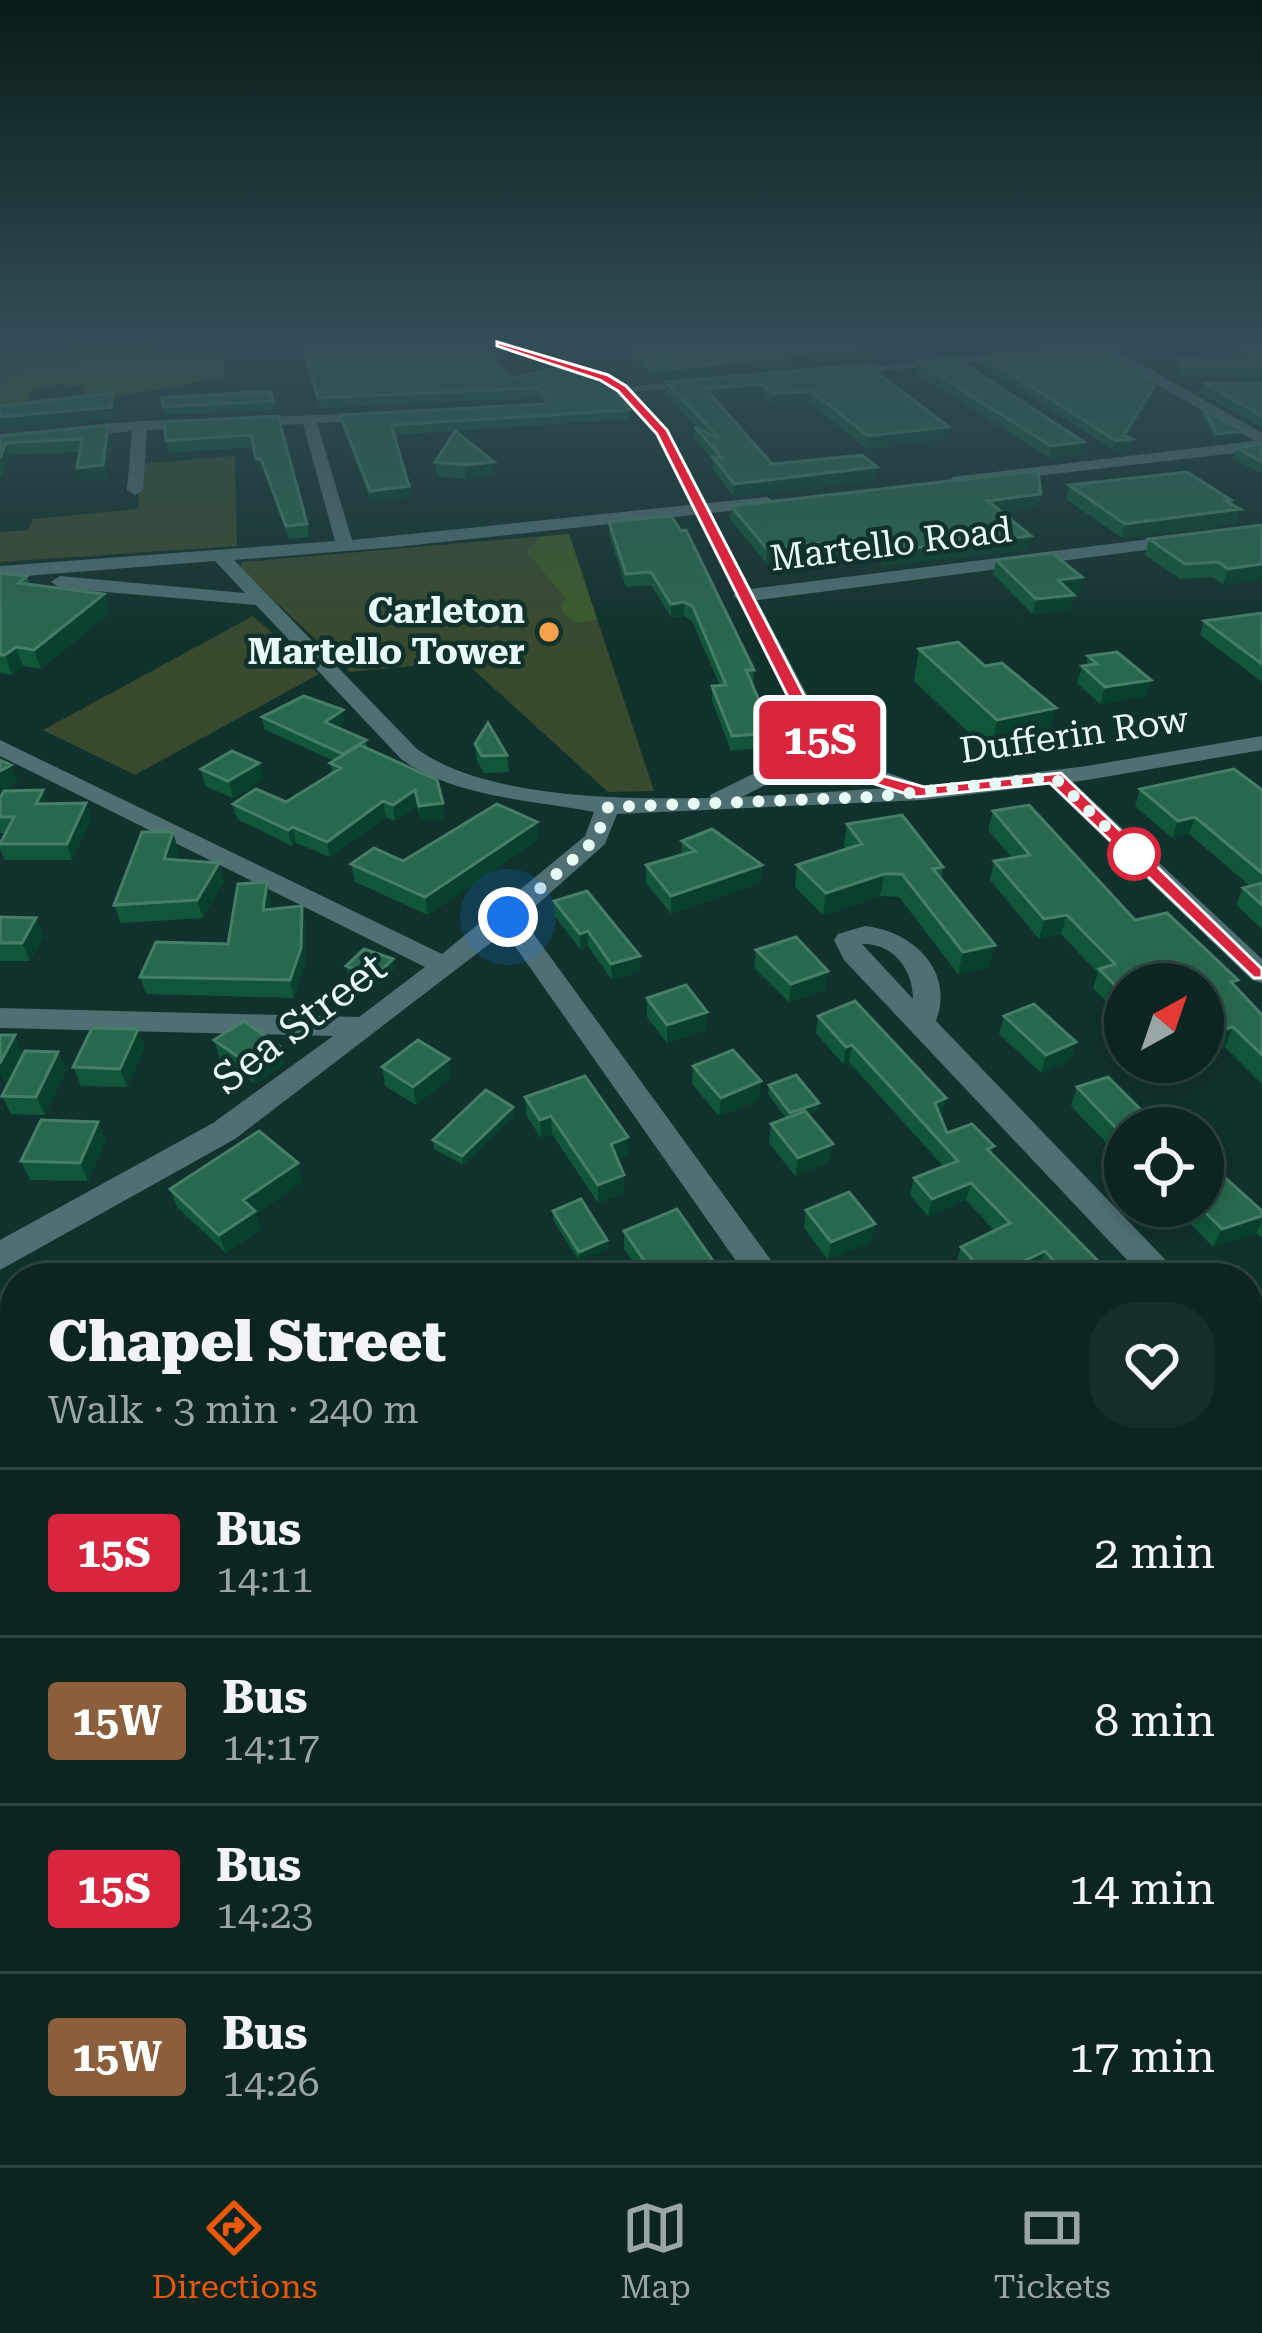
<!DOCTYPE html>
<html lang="en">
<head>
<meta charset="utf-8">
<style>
	body { margin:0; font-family:"Roboto Serif",serif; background:#162d2a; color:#f1f3f6; height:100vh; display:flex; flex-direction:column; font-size:45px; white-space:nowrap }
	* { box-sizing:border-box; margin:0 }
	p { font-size:39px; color:#9aa5a5 }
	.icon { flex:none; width:66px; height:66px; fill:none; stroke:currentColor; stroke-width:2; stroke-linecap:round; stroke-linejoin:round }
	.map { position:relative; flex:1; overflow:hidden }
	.side { position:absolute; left:0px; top:1263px; width:1263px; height:903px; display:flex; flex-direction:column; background:#0d2521; border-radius:48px 48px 0 0; box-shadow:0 6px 18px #0003,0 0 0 3px #2d423f }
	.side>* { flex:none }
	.badge { padding:0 24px; border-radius:9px; font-size:42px; line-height:78px }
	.needle { width:78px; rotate:40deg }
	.buttons { position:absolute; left:1104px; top:963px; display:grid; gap:24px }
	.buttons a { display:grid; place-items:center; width:120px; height:120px; border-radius:50%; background:#0d2521; box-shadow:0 6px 18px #0003,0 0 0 3px #2d423f; font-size:60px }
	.you { position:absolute; width:60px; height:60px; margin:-30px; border:9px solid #fff; border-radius:50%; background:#1a73e8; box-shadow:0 0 0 18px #1a73e833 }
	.map>.badge { position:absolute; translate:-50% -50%; box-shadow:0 0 0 6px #fff }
	.round { display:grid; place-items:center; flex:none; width:126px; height:126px; border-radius:48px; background:#162d2a }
	.summary { display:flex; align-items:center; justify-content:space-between; height:204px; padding:0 48px }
	h1 { font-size:57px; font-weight:800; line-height:90px }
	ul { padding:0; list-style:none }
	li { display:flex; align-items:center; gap:36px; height:168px; padding:0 48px; border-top:3px solid #2d423f }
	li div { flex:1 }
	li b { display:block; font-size:45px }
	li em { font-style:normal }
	li .badge { min-width:132px; font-weight:700; text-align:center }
	.tab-bar { display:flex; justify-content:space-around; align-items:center; height:168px; border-top:3px solid #2d423f; background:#0d2521; font-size:33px; color:#9aa5a5 }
	.tab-bar a { display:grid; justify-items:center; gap:6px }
	.tab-bar .active { color:#ea580c }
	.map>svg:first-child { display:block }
	.green { fill:#384a2e }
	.forest { fill:#3d5c2a }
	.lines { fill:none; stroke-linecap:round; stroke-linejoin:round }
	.minor { fill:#4f6f73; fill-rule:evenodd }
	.tertiary { fill:#4f6f73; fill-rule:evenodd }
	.wall { fill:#11563a }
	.shaded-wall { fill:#07402c }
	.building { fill:#28684e; stroke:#467e68; stroke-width:3 }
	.line { fill:#d7263d; stroke:#fff; stroke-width:3 }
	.walk { stroke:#e7f9f5; stroke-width:12; stroke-dasharray:0 21.6 }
	.poi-dot { fill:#f7a148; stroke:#11312c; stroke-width:4.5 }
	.stop-dot { fill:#fff; stroke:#d7263d; stroke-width:6 }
	.labels { text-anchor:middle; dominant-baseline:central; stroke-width:9; stroke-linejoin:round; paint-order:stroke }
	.far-street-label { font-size:36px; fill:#e7f9f5; stroke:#11312c }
	.far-poi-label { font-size:36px; font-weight:bold; fill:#e7f9f5; stroke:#11312c; text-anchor:end }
	.street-label { font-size:42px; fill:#e7f9f5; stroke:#11312c }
</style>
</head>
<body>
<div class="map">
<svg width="1262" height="2165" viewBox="0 0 1262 2165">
	<rect width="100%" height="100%" fill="#11312c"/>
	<!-- green -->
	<path class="green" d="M0,344H97L53,356L82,359C68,372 50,369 33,364L0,382Z
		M235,456L237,546L0,562V532L28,530L33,519L138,509L140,464Z
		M569,534L654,791L608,792L464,661L350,672L241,569V562Z
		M253,616L319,674L135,775L43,730Z"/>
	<!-- forest -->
	<path class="forest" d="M97,344H145L225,359V377L104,399L83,394L84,386L56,384L28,391L31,404L0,410V382L23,371L17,366C39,364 63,376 81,360L24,352Z
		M569,534L597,619L579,623L564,615L561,604L566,599L527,552L541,537Z
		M15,1590V2151H760L763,2165H0V1599Z"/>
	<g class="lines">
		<!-- minor -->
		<path class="minor" d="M1106,344L1262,433V450L958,485L952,483V477L1255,441L1099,351L831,375L824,371Z
			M706,378L711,385L621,393L614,389Z
			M382,413L377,420L317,423L352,540L767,497L775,502L767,507L396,547L234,560L417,749C523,825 793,792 923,786L935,793L923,800L617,814L605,844L522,918L784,1278H748L505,932L235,1139L0,1270V1240L213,1123L333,1036L0,1028V1008L359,1017L425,967L0,756V740L442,954L585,836L594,812C531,800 454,797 401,759L256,605L60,588L51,582L60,576L245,593L215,561L0,578V566L335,541L303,424L147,430L143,490L135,495L127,490L132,431L0,444V434L140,421Z
			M1262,525V535L742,602L733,596L742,590Z
			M1054,770L1062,772L1262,959V983L1252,980L1046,782L1042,777Z
			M865,926C913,931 955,971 936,1021L1183,1278H1144L844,960L834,940L838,934ZM862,944C893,943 913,969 913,999Z
			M1248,1367L1262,1373V1418L1248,1412Z
			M1248,1981L1262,1987V2054L1248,2048Z"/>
		<!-- tertiary -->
		<path class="tertiary" d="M494,344H514L609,375L626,386L667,430L825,729L833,743L863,764L925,786L1087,766L1262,736V750L1087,780L923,800L847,774L823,756L726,805H710V795L812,745L655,435L616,392L599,381Z"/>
	</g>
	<!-- wall -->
	<path class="wall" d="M301,344H488L484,349L510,378L629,410V419L394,435L410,497L371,501L342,425L340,415L544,404L539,398L320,408Z
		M619,344H1017L886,353L653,380Z
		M1208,344H1262V378L1181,376L1177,368L1179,359L1244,361Z
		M985,357L1156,383L1153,392L1127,436L1130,449L1113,450L983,365Z
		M916,361L1084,442L1082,454L1049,458L915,372Z
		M872,364L871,369L949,427L947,439L867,449L810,403L771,406L761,396L715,400L772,464L877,467L875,480L734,497L713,470V461L695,439V427L697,428L665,394L666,382Z
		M1204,383L1262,384V428L1201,393Z
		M271,393L275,410L165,415L162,398Z
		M1203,408L1243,431L1241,438L1215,441L1201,415Z
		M278,416L307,524L309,537L289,539L264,471L259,472L254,447L169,453L166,441Z
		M108,425L111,438L106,478L80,480V452L10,455L2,477H0V436Z
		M455,431L495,476L465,479L437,476L435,462Z
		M1262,444V472H1258L1233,458L1237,448Z
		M1069,485L1231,500L1230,503L1240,509L1236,524L1122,538L1066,499Z
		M731,506L1038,507L1002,512L1028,550L884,565L869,551L766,563L730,519Z
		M609,522L754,670L753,684H752L773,733L772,747L731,751L712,701V686H720L692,621L684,616L671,617L651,585L626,587L609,535Z
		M1262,525V579L1223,585L1213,577L1180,579L1145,555L1149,539Z
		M996,560L1082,577L1079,592L1072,593L1070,610L1032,614L993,574Z
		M0,573L27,576L30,584L104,594L109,613L41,669L23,666L12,675L0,673Z
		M1262,613V682L1200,635L1204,621Z
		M919,649L1047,741L990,753L914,681Z
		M1088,656L1146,696L1100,704L1077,683L1082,666L1086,665Z
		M262,717L345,722L337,727L366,740L368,749L443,803L445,818L421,821L417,806L395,821L386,817L330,857L296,843L292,846L237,819L233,804L286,802L332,773L330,763L334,761L264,729Z
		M475,744L507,755L509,772L484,773L477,761Z
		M259,763L263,780L233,798L205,786L201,769Z
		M1140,789L1262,790V929L1236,905L1243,888L1250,886L1189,834L1172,838L1135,806Z
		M0,798L48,804L86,803L91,818L72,860H5L0,849V841L5,833H0Z
		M993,811L1135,920L1235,987L1262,1015V1084L1225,1047L1209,1050L1203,1043V984H1125V1007L1114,1010L1093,988L1098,973L1061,934L1039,939L990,880L994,861L1012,858L988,830Z
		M537,822L538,840L428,915L355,882L351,864L403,861Z
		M847,824L943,867L941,878L995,945L989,967L958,974L899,897L880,896L823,915L795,887L797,865L846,849L844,846Z
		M173,832L178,850L175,860L219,863L224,881L203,918L121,923L114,905Z
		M682,841L762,865L760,883L671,914L646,883V865L681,855Z
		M271,900L270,909L302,906L305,923V965L294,998L146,994L140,977L228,944Z
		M554,901L640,956V971L612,980L588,946L580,949L555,916Z
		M0,917L36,918L44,936L30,961H0Z
		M756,950L825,990L789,1002L754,968Z
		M393,959L395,968L377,986L348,975L346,966Z
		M647,998L707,1012L706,1030L667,1043L647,1017Z
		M818,1016L946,1098L940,1116L947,1133L994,1146L991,1153L1115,1278H1048L1038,1268L1018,1278H969L956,1264L961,1247L995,1231L966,1200L928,1216L910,1195L914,1178L943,1166L849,1062L843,1064L816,1033Z
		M1004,1016L1076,1042L1070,1060L1041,1073L999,1034Z
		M214,1040L279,1046L284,1064L255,1084L220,1059Z
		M145,1047L127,1087L81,1086L73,1067Z
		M58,1052L66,1070L45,1115L11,1114L2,1096Z
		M693,1066L759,1100L719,1116L692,1084Z
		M382,1067L451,1077L416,1105L385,1086Z
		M769,1085L817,1112L809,1115L830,1162L795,1176L769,1143L771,1124L786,1118L768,1094Z
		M1077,1087L1148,1117L1143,1128H1125L1109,1146L1071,1106Z
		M525,1097L628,1137V1155L617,1160L624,1175V1193L598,1203L552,1134L541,1138L526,1115Z
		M513,1107L514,1116L463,1165L434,1149L433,1140Z
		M106,1140L88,1181L30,1180L21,1161Z
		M303,1181L256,1214L261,1229L226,1253L177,1207L170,1189Z
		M1173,1206H1203L1262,1211V1238L1256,1233L1213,1247Z
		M806,1210L875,1224L871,1242L828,1260L804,1228Z
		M553,1211L607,1240L608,1249L579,1261L553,1220Z
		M624,1231L725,1278H644L624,1249Z
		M1248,1703L1262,1720V1889L1248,1871Z
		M1149,2151H1248L1262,2165H1134L1133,2163Z"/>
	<!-- shaded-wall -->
	<path class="shaded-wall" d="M887,344H1017L886,353L653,380V371Z
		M1156,383L1153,392L1124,440L1132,439L1130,449L1113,450L1116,441L1124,435Z
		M761,384V396L705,401L706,389Z
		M811,391L810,403L771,406L772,394Z
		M113,393L116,405L114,419L0,429V417Z
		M108,425L111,438L106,478L80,480L77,468Z
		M949,427L947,439L867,449L868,436Z
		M1243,431L1241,438L1215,441L1217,434Z
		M1084,442L1082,454L1049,458L1051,446Z
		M6,443L10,455L2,477L0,458Z
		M256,459H261L264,471L259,472Z
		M494,462L495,476L465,479L464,465Z
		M877,467L875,480L734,497V484Z
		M409,486L410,497L371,501L370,491Z
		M1041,494L1038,507L986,514L988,501Z
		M1231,500L1228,511L1240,509L1236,524L1122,538L1125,524Z
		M1031,536L1028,550L884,565L885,551Z
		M871,537L869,551L766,563L767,549Z
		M1262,564V579L1223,585L1228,569Z
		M1082,577L1079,592L1055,595L1058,580Z
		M104,594L109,613L41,669L34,650Z
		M1074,595L1070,610L1032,614L1036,599Z
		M684,602V616L671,617V604Z
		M16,647L23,666L12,675L5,655Z
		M1151,680L1146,696L1100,704L1105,687Z
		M1056,708L1047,741L990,753L997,720Z
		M343,710L345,722L327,734L325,722Z
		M259,763L263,780L233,798L228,781Z
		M11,765L18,782L0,792V771Z
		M43,790L48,805L36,804Z
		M415,790L417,806L395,821L393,805Z
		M383,801L386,817L330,857L327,842Z
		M86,803L91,818L72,860L67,844Z
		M443,803L445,818L421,821L419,806Z
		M1195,817L1189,834L1172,838L1178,821Z
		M537,822L538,840L428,915L425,897Z
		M293,827L296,843L292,846L288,830Z
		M173,832L178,850L169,877L164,859Z
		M219,863L224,881L203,918L197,900Z
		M762,865L760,883L671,914V896Z
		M884,874L880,896L823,915L826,893Z
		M267,882L271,900L268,927L263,910Z
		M302,906L305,923V965L294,998L290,980Z
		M1067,915L1061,934L1039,939L1044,919Z
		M36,918L44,936L30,961L22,943Z
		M588,931V946L580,949V934Z
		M995,945L989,967L958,974L963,952Z
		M640,956V971L612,980L611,964Z
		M393,959L395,968L377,986L375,977Z
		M828,971L825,990L789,1002L791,984Z
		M1169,977L1166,984H1145Z
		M1125,990V1007L1114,1010L1121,991Z
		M707,1012L706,1030L667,1043V1025Z
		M1233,1027L1225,1047L1209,1050L1218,1031Z
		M138,1029L145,1047L127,1087L120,1069Z
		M15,1035L23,1053L6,1085L0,1073V1063Z
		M1076,1042L1070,1060L1041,1073L1046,1055Z
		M852,1045L849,1062L843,1064L846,1047Z
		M279,1046L284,1064L255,1084L250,1065Z
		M58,1052L66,1070L45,1115L36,1097Z
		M449,1059L451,1077L416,1105L413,1087Z
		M761,1081L759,1100L719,1116L721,1098Z
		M946,1098L942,1115L931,1120L935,1103Z
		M819,1103L817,1112L789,1122L790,1113Z
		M513,1107L514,1116L463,1165L462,1156Z
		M551,1116L552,1134L541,1138L540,1120Z
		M1148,1117L1143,1128H1125V1141L1109,1146L1116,1128Z
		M98,1122L106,1140L88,1181L80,1163Z
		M628,1137V1155L611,1162V1144Z
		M833,1144L830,1162L795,1176L798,1158Z
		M298,1163L303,1181L256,1214L261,1229L226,1253L219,1235L243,1200Z
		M624,1175V1193L598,1203V1185Z
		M971,1183L966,1200L928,1216L932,1199Z
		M1262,1216V1222L1256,1233L1213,1247L1222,1229Z
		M875,1224L871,1242L828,1260L831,1242Z
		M607,1240L608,1249L579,1261V1252Z
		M1045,1251L1038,1268L1018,1278H991Z
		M1261,1292L1256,1301L1248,1304V1297Z
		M15,1458V1496L0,1508V1470Z"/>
	<!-- building -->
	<path class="building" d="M302,344H480L510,378L569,366L614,387L629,410L391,425L409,486L370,491L340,415L544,404L548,400L538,388L318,398Z
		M628,344H887L653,371Z
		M1230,344H1262V359Z
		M1097,348L1156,383L1124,435L1132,439L1116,441L985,357Z
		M955,358L1084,442L1051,446L916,361Z
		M1179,359L1262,362V368L1183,366Z
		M872,364L869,367L949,427L868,436L811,391L772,394L761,384L706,389L772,464L862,455L877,467L734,484L713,457H721L695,427L720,439L666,382Z
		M1204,383L1262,384V416Z
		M256,392L271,393L273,401L163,407L162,398Z
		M113,393L111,407L0,417V406Z
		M1203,408L1243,431L1217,434Z
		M278,416L307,524L286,526L261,459H256L251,435L166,441L164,422Z
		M108,425L103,465L77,468L82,439L6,443L0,458V436Z
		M455,431L494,462L464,465L435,462Z
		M1262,444V462L1237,448Z
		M1038,471L1041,494L988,501L1031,536L885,551L871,537L767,549L731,506Z
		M1187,472L1231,500L1226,501L1240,509L1125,524L1069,485Z
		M671,516L681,531L686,530L754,670H746L773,733L732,736L712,686L726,685L693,607L684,602L671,604L651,572L626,574L609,522Z
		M1262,525V564L1228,569L1218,562L1185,564L1149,539Z
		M1052,553L1082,577L1058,580L1074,595L1036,599L996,560Z
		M0,573L27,576L19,583L104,594L34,650L16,647L5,655H0Z
		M1262,613V664L1204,621Z
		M958,642L985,666L1002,663L1056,708L997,720L919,649Z
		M1117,652L1151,680L1105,687L1082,666L1097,664L1088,656Z
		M304,696L343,710L325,722L366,740L343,754L262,717Z
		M488,723L507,755L482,756L475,744Z
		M360,745L437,780L443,803L419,806L415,790L393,805L383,801L327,842L293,827L288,830L233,804L256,789L286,802L341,768L330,763Z
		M232,751L259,763L228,781L201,769Z
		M0,760L11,765L0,771Z
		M1234,769L1262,790V873L1195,817L1178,821L1140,789Z
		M43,790L36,804L86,803L67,844H0L14,817H0V798L4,791Z
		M497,804L537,822L425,897L351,864L374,848L403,861Z
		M1029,805L1135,920L1167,913L1238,980L1231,982L1262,1015V1055L1233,1027L1218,1031L1203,1015V984H1175L1169,977L1145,984H1125V990L1121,991L1099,969L1115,964L1067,915L1044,919L994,861L1030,855L993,811Z
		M902,815L943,867L933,869L995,945L963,952L902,874H884L826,893L797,865L862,844L847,824Z
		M712,829L762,865L671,896L646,865L695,851L682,841Z
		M142,832H173L164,859L219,863L197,900L114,905Z
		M267,882L263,910L302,906L301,948L290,980L140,977L156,942L228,944L238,884Z
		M1262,883V905L1243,888Z
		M587,891L640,956L611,964L588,931L580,934L554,901Z
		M0,917L36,918L22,943H0Z
		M796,937L828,971L791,984L756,950Z
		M364,949L393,959L375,977L346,966Z
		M686,985L707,1012L667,1025L647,998Z
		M855,1001L946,1098L935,1103L947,1133L972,1124L994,1146L987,1149L1115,1278H1070L1045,1251L989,1278L961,1247L1010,1223L971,1183L932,1199L914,1178L958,1161L852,1045L846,1047L818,1016Z
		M1034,1004L1076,1042L1046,1055L1004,1016Z
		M244,1021L279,1046L250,1065L214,1040Z
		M92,1028L138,1029L120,1069L73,1067Z
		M0,1035H15L0,1063Z
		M418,1040L449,1059L413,1087L382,1067Z
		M733,1050L761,1081L721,1098L693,1066Z
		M25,1051L58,1052L36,1097L2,1096Z
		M796,1075L819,1103L790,1113L769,1085Z
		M585,1076L628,1137L611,1144L624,1175L598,1185L551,1116L540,1120L525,1097Z
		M1108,1077L1148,1117L1116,1128L1077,1087Z
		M486,1090L513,1107L462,1156L433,1140Z
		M805,1111L833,1144L798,1158L771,1124Z
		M41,1120L98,1122L80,1163L21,1161Z
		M259,1131L298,1163L243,1200L255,1211L219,1235L170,1189Z
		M1209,1163L1262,1211V1216L1222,1229L1199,1206H1203V1166Z
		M849,1192L875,1224L831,1242L806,1210Z
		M581,1199L607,1240L579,1252L553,1211Z
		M677,1209L725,1278H648L654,1275L624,1231Z
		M1238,1267L1248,1278H1212Z
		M56,1271L61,1278H45Z
		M1248,1278L1261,1292L1248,1297Z
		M0,1396L15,1411V1458L0,1470Z
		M1248,1703L1262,1720V1859L1248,1841Z
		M1248,2141L1262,2165H1150L1145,2157L1154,2151H1248Z"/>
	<!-- sky -->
	<linearGradient id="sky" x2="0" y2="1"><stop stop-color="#091b18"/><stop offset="0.53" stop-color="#324e56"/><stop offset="1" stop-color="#324e56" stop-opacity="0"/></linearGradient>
	<rect width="1262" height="647" fill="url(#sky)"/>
	<!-- line -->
	<path class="line" d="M497,342L608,375L626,386L667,430L811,709L844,755L884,776L924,787L1061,773L1262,969V978H1254L1050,783L916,797L872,783L832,763L819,750L794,709L657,434L618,391L600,380L497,346Z"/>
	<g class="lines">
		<!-- walk -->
		<path class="walk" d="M508,917L596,839L608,807L873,797L1054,777L1134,854"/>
	</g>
	<!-- markers -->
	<circle class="poi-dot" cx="549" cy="632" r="12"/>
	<circle class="stop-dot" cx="1134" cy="854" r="24"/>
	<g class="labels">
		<!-- far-street labels -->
		<g class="far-street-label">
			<text transform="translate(891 544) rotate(-7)">Martello Road</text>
			<text transform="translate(1074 735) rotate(-8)">Dufferin Row</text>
		</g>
		<!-- far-poi labels -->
		<g class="far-poi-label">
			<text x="525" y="611">Carleton<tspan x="525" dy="41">Martello Tower</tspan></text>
		</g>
		<!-- street labels -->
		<g class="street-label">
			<text transform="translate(299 1023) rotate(-37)">Sea Street</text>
		</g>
	</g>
</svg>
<div class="buttons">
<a><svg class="needle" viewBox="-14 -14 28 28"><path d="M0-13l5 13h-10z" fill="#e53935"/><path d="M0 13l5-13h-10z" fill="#9aa5a5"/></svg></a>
<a><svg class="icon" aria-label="locate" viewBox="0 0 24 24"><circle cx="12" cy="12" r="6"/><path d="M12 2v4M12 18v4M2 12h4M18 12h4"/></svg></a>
</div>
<div class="you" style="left:508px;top:917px"></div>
<b class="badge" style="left:820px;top:740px;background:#d7263d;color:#fff">15S</b>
<section class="side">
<div class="summary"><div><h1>Chapel Street</h1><p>Walk · 3 min · 240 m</p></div><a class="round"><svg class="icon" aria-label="heart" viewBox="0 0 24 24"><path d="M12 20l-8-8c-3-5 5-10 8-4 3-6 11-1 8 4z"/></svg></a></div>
<ul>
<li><span class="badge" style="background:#d7263d;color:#fff">15S</span><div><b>Bus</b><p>14:11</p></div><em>2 min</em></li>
<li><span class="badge" style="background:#8b5e3c;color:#fff">15W</span><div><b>Bus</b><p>14:17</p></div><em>8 min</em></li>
<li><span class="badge" style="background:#d7263d;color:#fff">15S</span><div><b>Bus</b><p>14:23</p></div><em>14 min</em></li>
<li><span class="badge" style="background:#8b5e3c;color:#fff">15W</span><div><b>Bus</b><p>14:26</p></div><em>17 min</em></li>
</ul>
</section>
</div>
<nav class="tab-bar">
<a class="active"><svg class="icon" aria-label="directions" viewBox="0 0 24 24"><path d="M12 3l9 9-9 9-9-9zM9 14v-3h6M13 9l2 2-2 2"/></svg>Directions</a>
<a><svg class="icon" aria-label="map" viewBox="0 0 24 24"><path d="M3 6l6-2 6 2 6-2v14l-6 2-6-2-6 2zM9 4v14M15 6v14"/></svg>Map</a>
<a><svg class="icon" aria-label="tickets" viewBox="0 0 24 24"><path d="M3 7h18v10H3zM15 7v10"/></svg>Tickets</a>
</nav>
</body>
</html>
